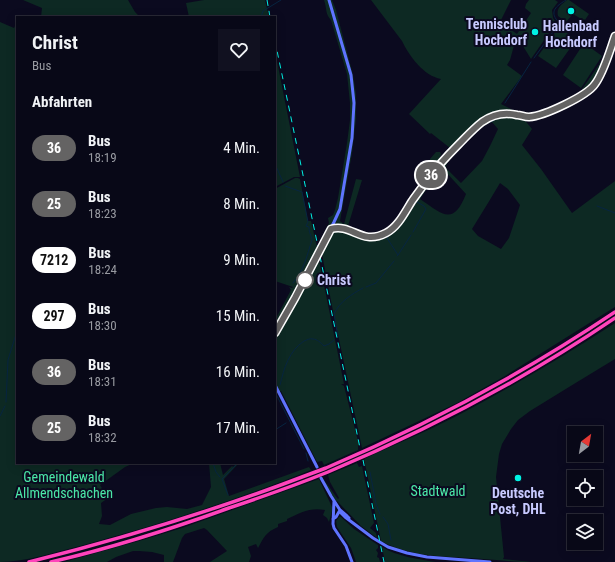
<!DOCTYPE html>
<html lang="de">
<head>
<meta charset="utf-8">
<style>
	body { margin:0; font-family:"Roboto Condensed",sans-serif; background:#111120; color:#f1f3f6; height:100vh; display:flex; flex-direction:column; font-size:15px; white-space:nowrap }
	* { box-sizing:border-box; margin:0 }
	p { font-size:13px; color:#989aa1 }
	.icon { flex:none; width:22px; height:22px; fill:none; stroke:currentColor; stroke-width:2; stroke-linecap:round; stroke-linejoin:round }
	.map { position:relative; flex:1; overflow:hidden }
	.drawer { position:absolute; left:16px; top:16px; width:260px; height:448px; display:flex; flex-direction:column; background:#080817; border-radius:0px; box-shadow:0 2px 10px #0003,0 0 0 1px #292936 }
	.drawer>* { flex:none }
	.badge { padding:0 8px; border-radius:13px; font-size:14px; line-height:26px }
	.needle { width:26px; rotate:31deg }
	.buttons { position:absolute; left:567px; top:426px; display:grid; gap:8px }
	.buttons a { display:grid; place-items:center; width:36px; height:36px; border-radius:0px; background:#080817; box-shadow:0 2px 10px #0003,0 0 0 1px #292936; font-size:20px }
	.map>.badge { position:absolute; translate:-50% -50%; box-shadow:0 0 0 2px #fff }
	h2 { padding:0 16px; font-size:15px; line-height:36px }
	.round { display:grid; place-items:center; flex:none; width:42px; height:42px; border-radius:0px; background:#111120 }
	.summary { display:flex; align-items:center; justify-content:space-between; height:68px; padding:0 16px }
	h1 { font-size:19px; font-weight:700; line-height:30px }
	ul { padding:0; list-style:none }
	li { display:flex; align-items:center; gap:12px; height:56px; padding:0 16px }
	li div { flex:1 }
	li b { display:block; font-size:15px }
	li em { font-style:normal }
	li .badge { min-width:44px; font-weight:700; text-align:center }
	.map>svg:first-child { display:block }
	.green { fill:#0d2923; fill-rule:evenodd }
	.lines { fill:none; stroke-linecap:round; stroke-linejoin:round }
	.stream { stroke:#072541; stroke-width:1 }
	.secondary { stroke:#5f74ff; stroke-width:3 }
	.motorway { stroke:#ff43bb; stroke-width:3.5 }
	.rail { stroke:#00f3e4; stroke-width:1; stroke-dasharray:6 5; stroke-linecap:butt }
	.line-casing { stroke:#fff; stroke-width:9 }
	.line { stroke:#646363; stroke-width:6 }
	.poi-dot { fill:#00f3e4; stroke:#0b0a1f; stroke-width:1.5 }
	.stop-dot { fill:#fff; stroke:#646363; stroke-width:2 }
	.labels { text-anchor:middle; dominant-baseline:central; stroke-width:4; stroke-linejoin:round; paint-order:stroke }
	.poi-label { font-size:14px; font-weight:bold; fill:#c8caff; stroke:#0b0a1f }
	.stop-label { font-size:14px; font-weight:bold; fill:#c8caff; stroke:#0b0a1f; text-anchor:start }
	.park-label { font-size:14px; fill:#4be8a8; stroke:#0b0a1f }
</style>
</head>
<body>
<div class="map">
<svg width="615" height="562" viewBox="0 0 615 562">
	<rect width="100%" height="100%" fill="#0b0a1f"/>
	<!-- green -->
	<path class="green" d="M23,0H128L135,12L140,17H41L42,8Z
		M204,0H265L269,17H189L186,3Z
		M324,0H332L336,10L353,75L356,94V119L352,153L340,221L344,224L356,179L362,180L348,226C383,245 391,227 409,200C418,187 427,174 437,162L435,163L430,161V159L436,152H440L441,154L438,161L450,148L431,133L430,134L409,114L441,79C424,76 409,56 402,41L371,0H511L500,22L517,34L531,13L525,8L526,4L529,0H555L558,2L552,10L553,18L556,23L531,59L518,38L515,42L510,60L507,65L522,76L501,104L519,113L518,117L523,118L532,129L522,145L541,169L572,213L615,181V307L505,376L457,403L362,448L332,306L322,254V250L324,246L319,243L329,223L328,218L333,215L335,210L338,198L347,143L350,120V103L347,74L331,20C325,14 327,8 324,0ZM492,122L498,129L490,146L482,161L461,183L446,168C446,158 468,140 476,133C480,127 485,125 492,122ZM440,169L444,170L466,194C453,227 442,214 420,199ZM500,183L508,189L520,205L509,238L501,249L478,236L472,229L488,203Z
		M567,0H569L589,14L585,20L584,19L583,20L573,14L566,22L558,16C556,8 562,4 567,0Z
		M0,22L14,28L15,26L17,27V463H134L125,467L100,485L108,498L101,503L102,516L99,524L110,525L131,514L156,508L167,507L187,509L202,505L211,487L209,463H220L223,475L232,466L233,467L237,463H239L224,479L229,496L309,467L311,470C257,492 202,510 147,527C125,533 103,540 80,546C54,552 27,562 0,562Z
		M559,27L576,40L556,68L538,56Z
		M584,43L602,56L581,88L563,75Z
		M275,51L300,177H294L275,187Z
		M605,56L596,80L592,85L584,91L582,89Z
		M295,178H298L300,179L308,221H311L318,251L307,274H305L301,280L275,326V320L291,290L289,287L292,288L293,287L275,281V189Z
		M317,259L319,260L344,384H341L344,386L359,445L358,446V450L324,465L322,461L317,462L281,391L275,392V327L280,329L298,300Z
		M615,323V359L569,387L530,411L518,420L511,429L502,444L499,454L496,477L504,557L503,559L531,562C514,562 499,560 483,559C448,556 412,558 381,541L364,459C398,443 433,429 466,411C517,384 567,354 615,323Z
		M357,463L359,467L362,466L374,523L370,528L376,533L377,538L361,526L337,501H336L330,492L324,481C328,484 334,494 338,499L339,498L330,482L328,475Z
		M319,479L332,507V511L329,522L327,518L323,515L325,510C310,507 300,513 287,519V521L278,524V527C266,532 264,537 258,548L256,544L248,547L251,556L249,562H210L227,551L207,530L204,528L185,534L182,538L173,562H164V555L152,552L139,551H133L116,557L107,562H64L139,541L182,528Z
		M339,517H341L354,529L378,545V548L376,550L378,553L377,557L379,558L380,562H356L351,548L337,527L336,521Z
		M382,547C399,557 418,559 436,562H385Z"/>
	<g class="lines">
		<!-- stream -->
		<path class="stream" d="M261,17L263,11L281,0
			M534,58L558,25C559,20 559,23 556,19C550,10 558,5 566,0
			M505,103L531,62
			M477,130L485,124L493,121L497,118
			M462,144L476,131
			M275,164L283,182
			M439,170L460,146
			M285,186L302,192L308,222L306,226L309,227C309,234 311,234 312,240C307,255 304,271 293,283
			M597,206L615,213
			M401,222L437,172
			M413,232L426,209L424,206L417,202
			M398,255L411,235
			M397,256L398,255L387,238L388,236L393,233L400,224
			M366,287L376,283L394,261
			M338,337L334,314C339,302 352,294 363,288
			M280,385C284,368 289,351 304,341C307,340 310,338 313,339C317,339 321,343 324,346L329,344L334,340
			M277,396L304,449
			M6,402L8,360L17,331
			M0,416L5,406
			M275,430L286,423
			M306,453L308,461
			M213,463L216,472L220,477
			M370,472L376,504L380,514
			M228,495L222,479L238,463
			M383,517L388,524L391,540"/>
		<!-- secondary -->
		<path class="secondary" d="M275,333L295,299L334,222L340,209L344,185L352,138L354,103L351,75L329,0
			M275,385L317,467
			M321,478L331,496L340,510L341,513L345,517L373,538L388,547L407,553L427,557L490,562
			M334,501L333,524L334,528L346,546L352,562
			M340,510L347,516L349,518
			M333,519L336,517L340,510"/>
		<!-- motorway -->
		<path class="motorway" d="M29,562C113,541 196,516 278,486C294,480 310,474 326,468C427,425 524,373 615,312
			M51,562C111,548 171,529 229,508C262,497 296,485 328,472C428,430 525,379 615,318"/>
		<!-- rail -->
		<path class="rail" d="M267,0L270,17
			M275,41L360,448
			M363,460L384,562"/>
	</g>
	<g class="lines">
		<!-- line casing -->
		<g class="line-casing">
			<path id="line" d="M275,333L295,298L331,229C352,223 361,246 386,233C398,227 405,212 412,201C417,194 423,186 428,179C437,167 447,156 458,145C466,137 473,129 482,122C492,115 504,112 517,115C521,115 524,117 529,117C544,116 587,96 595,84C604,72 610,50 615,36"/>
		</g>
		<!-- line -->
		<use href="#line" class="line"/>
	</g>
	<!-- markers -->
	<g class="poi-dot">
		<circle cx="571" cy="11" r="4"/>
		<circle cx="535" cy="32" r="4"/>
		<circle cx="518" cy="478" r="4"/>
	</g>
	<circle class="stop-dot" cx="305" cy="280" r="8"/>
	<g class="labels">
		<!-- poi labels -->
		<g class="poi-label">
			<text x="527" y="24" text-anchor="end">Tennisclub<tspan x="527" dy="16">Hochdorf</tspan></text>
			<text x="571" y="26">Hallenbad<tspan x="571" dy="16">Hochdorf</tspan></text>
			<text x="518" y="493">Deutsche<tspan x="518" dy="16">Post, DHL</tspan></text>
		</g>
		<!-- stop labels -->
		<g class="stop-label">
			<text x="317" y="280">Christ</text>
		</g>
		<!-- park labels -->
		<g class="park-label">
			<text x="64" y="477">Gemeindewald<tspan x="64" dy="16">Allmendschachen</tspan></text>
			<text x="438" y="491">Stadtwald</text>
		</g>
	</g>
</svg>
<div class="buttons">
<a><svg class="needle" viewBox="-14 -14 28 28"><path d="M0-13l5 13h-10z" fill="#e53935"/><path d="M0 13l5-13h-10z" fill="#989aa1"/></svg></a>
<a><svg class="icon" aria-label="locate" viewBox="0 0 24 24"><circle cx="12" cy="12" r="6"/><path d="M12 2v4M12 18v4M2 12h4M18 12h4"/></svg></a>
<a><svg class="icon" aria-label="layers" viewBox="0 0 24 24"><path d="M12 4l9 5-9 5-9-5zM3 14l9 5 9-5"/></svg></a>
</div>
<b class="badge" style="left:431px;top:175px;background:#646363;color:#fff">36</b>
<section class="drawer">
<div class="summary"><div><h1>Christ</h1><p>Bus</p></div><a class="round"><svg class="icon" aria-label="heart" viewBox="0 0 24 24"><path d="M12 20l-8-8c-3-5 5-10 8-4 3-6 11-1 8 4z"/></svg></a></div>
<h2>Abfahrten</h2>
<ul>
<li><span class="badge" style="background:#646363;color:#fff">36</span><div><b>Bus</b><p>18:19</p></div><em>4 Min.</em></li>
<li><span class="badge" style="background:#646363;color:#fff">25</span><div><b>Bus</b><p>18:23</p></div><em>8 Min.</em></li>
<li><span class="badge" style="background:#fff;color:#111">7212</span><div><b>Bus</b><p>18:24</p></div><em>9 Min.</em></li>
<li><span class="badge" style="background:#fff;color:#111">297</span><div><b>Bus</b><p>18:30</p></div><em>15 Min.</em></li>
<li><span class="badge" style="background:#646363;color:#fff">36</span><div><b>Bus</b><p>18:31</p></div><em>16 Min.</em></li>
<li><span class="badge" style="background:#646363;color:#fff">25</span><div><b>Bus</b><p>18:32</p></div><em>17 Min.</em></li>
</ul>
</section>
</div>
</body>
</html>
